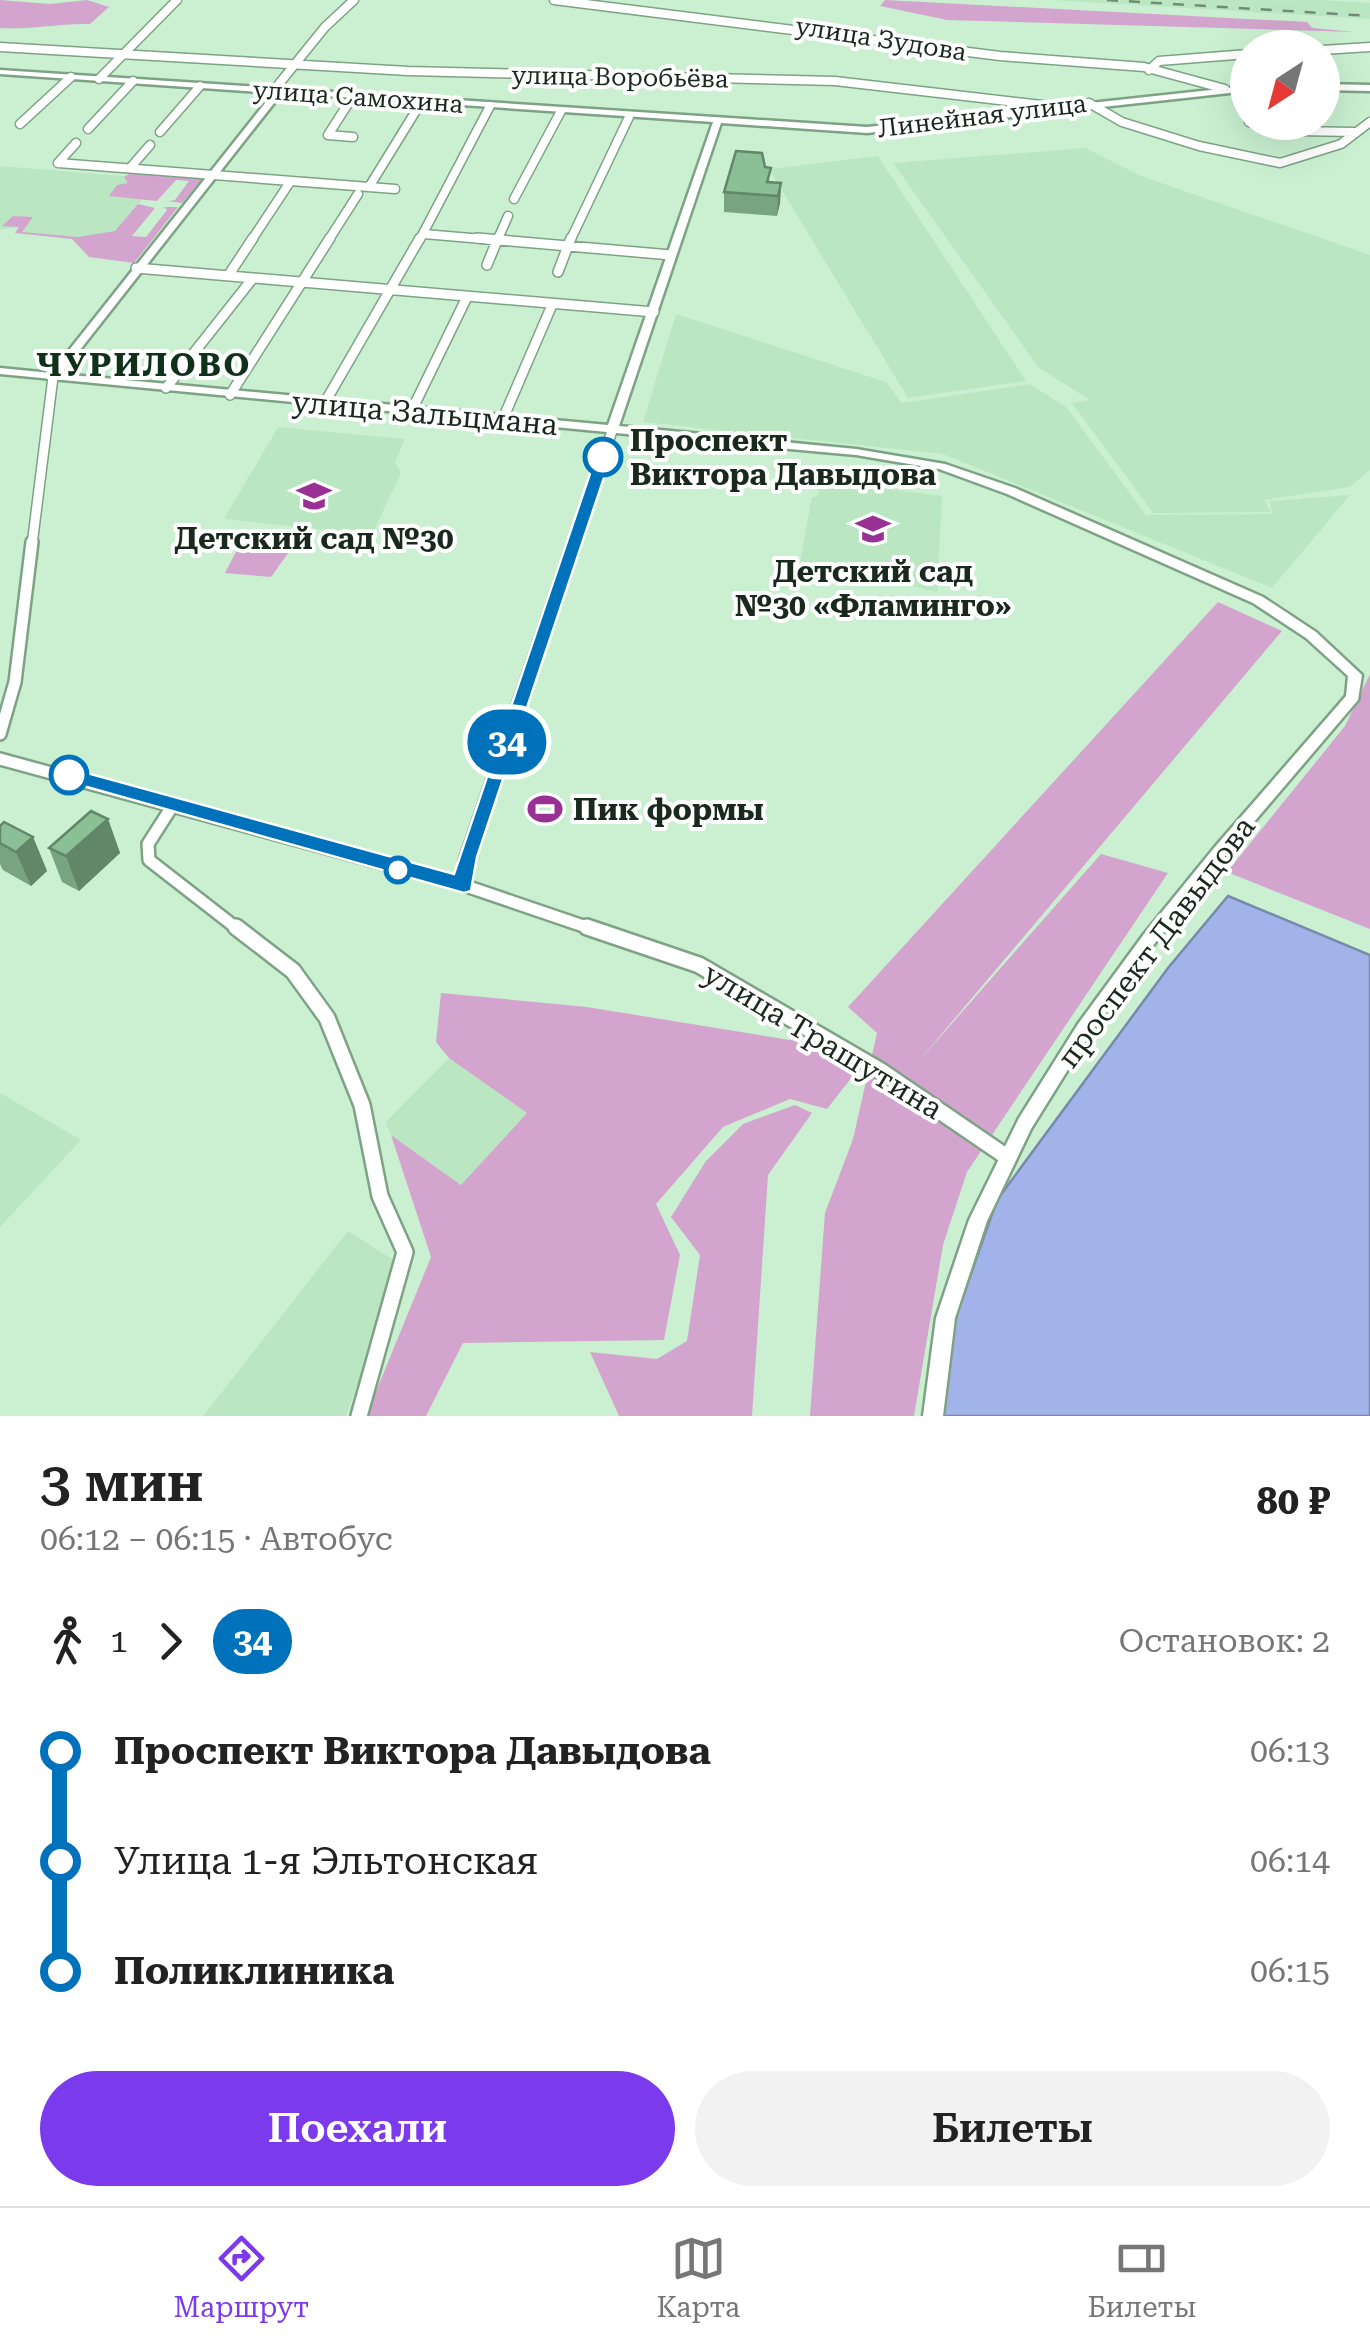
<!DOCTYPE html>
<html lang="ru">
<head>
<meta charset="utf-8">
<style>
	body { margin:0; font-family:"Roboto Serif",serif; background:#f2f2f2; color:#222; height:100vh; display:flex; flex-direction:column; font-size:38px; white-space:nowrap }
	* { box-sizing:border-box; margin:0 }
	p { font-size:32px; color:#767676 }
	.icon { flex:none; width:55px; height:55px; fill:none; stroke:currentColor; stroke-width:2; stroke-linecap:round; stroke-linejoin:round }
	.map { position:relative; height:1416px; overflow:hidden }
	.sheet { display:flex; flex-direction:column; background:#fff; flex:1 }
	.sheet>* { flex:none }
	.badge { padding:0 20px; border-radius:32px; font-size:35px; line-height:65px }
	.needle { width:65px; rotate:216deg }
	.buttons { position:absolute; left:1230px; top:30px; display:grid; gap:20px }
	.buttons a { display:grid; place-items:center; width:110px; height:110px; border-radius:50%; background:#fff; box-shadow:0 10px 40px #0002; font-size:50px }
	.map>.badge { position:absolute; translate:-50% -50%; box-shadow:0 0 0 5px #fff }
	.legs { display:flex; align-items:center; gap:15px; height:110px; padding:0 40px; font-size:32px }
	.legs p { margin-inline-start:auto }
	.head { display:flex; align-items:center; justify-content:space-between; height:170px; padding:0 40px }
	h1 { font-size:55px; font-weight:600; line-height:75px }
	.button { display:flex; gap:20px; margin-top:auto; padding:20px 40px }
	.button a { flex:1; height:115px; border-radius:60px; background:#7c3aed; color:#fff; font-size:40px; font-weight:600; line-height:115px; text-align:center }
	.button a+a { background:#f2f2f2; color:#222 }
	ul { padding:0 40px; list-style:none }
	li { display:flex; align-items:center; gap:35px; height:110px; font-size:38px }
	li i { display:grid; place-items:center; width:15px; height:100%; margin:0 12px; background:currentColor }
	li i::after { content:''; width:25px; height:25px; margin:-12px; border:8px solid; border-radius:50%; background:#fff }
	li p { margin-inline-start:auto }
	li:first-child i { background:linear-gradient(#0000 50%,currentColor 0) }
	li:last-child i { background:linear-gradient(currentColor 50%,#0000 0) }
	.dock { display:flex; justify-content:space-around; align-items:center; height:140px; border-top:2px solid #e0e0e0; background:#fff; font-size:28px; color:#767676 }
	.dock a { display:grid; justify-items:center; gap:5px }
	.dock .active { color:#7c3aed }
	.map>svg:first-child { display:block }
	.built { fill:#bae7c2 }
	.green { fill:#d3a5ce }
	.water { fill:#a1b3e9; stroke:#788aac; stroke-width:2.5 }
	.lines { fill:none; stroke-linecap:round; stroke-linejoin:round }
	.minor-far3-casing { stroke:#7ea285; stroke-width:11 }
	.minor-far2-casing { stroke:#7ea285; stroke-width:12 }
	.minor-far1-casing { stroke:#7ea285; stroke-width:16 }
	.minor-casing { stroke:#7ea285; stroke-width:20 }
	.tertiary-casing { stroke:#7ea285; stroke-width:5 }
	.minor-far3 { stroke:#fff; stroke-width:8 }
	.minor-far2 { stroke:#fff; stroke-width:9 }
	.minor-far1 { stroke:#fff; stroke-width:11 }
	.minor { stroke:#fff; stroke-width:15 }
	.tertiary { fill:#fff; fill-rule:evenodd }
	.rail { stroke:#718b76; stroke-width:2.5; stroke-dasharray:11 11; stroke-linecap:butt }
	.wall { fill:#78a480 }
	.shaded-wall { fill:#618668 }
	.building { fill:#8bbf95; stroke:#618668; stroke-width:2.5 }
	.line-1 { fill:#0072bc; stroke:#fff; stroke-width:2.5 }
	.stop-1-dot { fill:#fff; stroke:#0072bc; stroke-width:5 }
	.labels { text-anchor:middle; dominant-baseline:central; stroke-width:8; stroke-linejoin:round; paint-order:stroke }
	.far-street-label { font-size:25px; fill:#1a291d; stroke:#fff }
	.street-label { font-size:30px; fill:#1a291d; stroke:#fff }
	.stop-label { font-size:30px; font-weight:bold; fill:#1a291d; stroke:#fff; text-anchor:start }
	.poi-label { font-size:30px; font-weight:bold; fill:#1a291d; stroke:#fff }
	.far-district-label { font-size:32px; font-weight:bold; letter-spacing:2.5px; fill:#103119; stroke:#fff }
</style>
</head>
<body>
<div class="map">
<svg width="1370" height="1416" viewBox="0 0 1370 1416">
	<rect width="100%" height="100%" fill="#caf0d1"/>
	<!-- built -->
	<path class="built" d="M1053,0H1319L1370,3V19Z
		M1085,148L1141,176L1370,255V470L1350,487L1264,500L1271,512L1153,513L1072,403L1090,400L1039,368L893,163Z
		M878,156L1026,381L908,398L769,169Z
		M0,166L159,179L109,240L16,233L19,228L0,229Z
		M676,314L886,382L902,403L1030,384L1066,407L1146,515L1272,514L1270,501L1350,495L1272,588L943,454L643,422Z
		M278,427L405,439L395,462L401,473L372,535L224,519Z
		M821,480L942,496L937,592L800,561L812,497H817Z
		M449,1058L527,1113L461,1185L391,1135L386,1122Z
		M0,1093L81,1140L0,1227Z
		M348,1231L392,1259V1285L346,1416H203Z"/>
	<!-- green -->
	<path class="green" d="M0,0L50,4L87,0L109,7L90,24C59,23 31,30 0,28Z
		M885,0L1307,22L1312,28L1355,32L947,20L880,6Z
		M134,171L195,175L202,179L182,203L168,201L175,200L189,181L176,180L157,201L109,196L117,185L128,183L124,177Z
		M138,204L155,208L132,236L146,237L167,210L164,207H178L134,263L89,257L72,239L15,233L19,227L2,226L13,216L33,217L22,232L78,237L115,231Z
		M239,546L289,552L271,577L225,573Z
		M1218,602L1282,631L918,1062L1101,854L1168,873L967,1172L943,1245L914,1416H810L825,1213L853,1139L877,1033L848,1007Z
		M1370,674V929L1227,872L1345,726Z
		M441,993L587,1007L796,1041L856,1072L827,1109L790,1099L723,1127L656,1204L680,1255L664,1340L463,1343L426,1416H366L431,1257L391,1135L461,1185L527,1113L449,1058L436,1042Z
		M795,1105L812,1113L768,1175L752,1416H619L590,1352L657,1359L687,1341L700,1255L671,1217L706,1161L743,1124Z"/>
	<!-- water -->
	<path class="water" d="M1228,896L1370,955V1416H942L955,1319L997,1200L1168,968Z"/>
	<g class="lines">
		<!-- minor-far3 casing -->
		<g class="minor-far3-casing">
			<path id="minor-far3" d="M554,0L1000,56L1144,67L1225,89
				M0,47L408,71L835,81L1059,107
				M1322,50L1370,47
				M1149,70L1159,61L1248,54
				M99,79L177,0
				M274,90L325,27L354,0
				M353,96L328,135L353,137
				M1089,103L1122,122L1199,146L1280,163L1341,144L1370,122
				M1249,122L1297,131L1354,132
				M20,124L71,77
				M88,129L133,81
				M160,132L200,86
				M58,163L395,189
				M58,163L76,143
				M130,168L150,145
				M369,187L422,101
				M514,199L561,111
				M424,234L506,241
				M251,241L290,182
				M328,241L358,194
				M419,241L490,106
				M497,241L508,216
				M570,241L629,117"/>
		</g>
		<!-- minor-far2 casing -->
		<g class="minor-far2-casing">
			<path id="minor-far2" d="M477,238L671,255
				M487,265L498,238
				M136,268L654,312
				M558,272L571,238
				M228,276L253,238
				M166,388L253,278
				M230,395L330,238
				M324,404L420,238
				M411,412L467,297
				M502,421L552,305
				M32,545L53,377
				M573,545L612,431"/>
		</g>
		<!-- minor-far1 casing -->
		<g class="minor-far1-casing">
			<path id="minor-far1" d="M0,734L15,682L32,542
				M0,759L463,885L595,930
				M173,805L148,844L149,860L239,930
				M463,885L465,861L574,542"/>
		</g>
		<!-- minor casing -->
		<g class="minor-casing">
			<path id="minor" d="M236,927L293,971L327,1018L362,1105L380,1196L405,1252L359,1416
				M587,927L699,965L881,1071L1004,1155"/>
		</g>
		<!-- tertiary casing -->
		<g class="tertiary-casing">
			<path id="tertiary" d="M0,70L867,127L1248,86V91L867,133L721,123L619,426L856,449L945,464L1015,488L1263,597L1316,632L1362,675L1358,700L1225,856L1155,943L1090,1034L1031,1129L987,1221L955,1318L943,1416H923L936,1318L969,1220L1019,1118L1078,1024L1144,934L1214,848L1346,696L1348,676L1306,638L1253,603L1007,494L939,469L856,455L616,433L612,434L607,432L0,374V368L51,373L273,93L0,74ZM282,93L713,122L608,425L61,374Z
				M1322,84L1370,85V91L1322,90Z"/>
		</g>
		<!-- minor-far3 -->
		<use href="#minor-far3" class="minor-far3"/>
		<!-- minor-far2 -->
		<use href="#minor-far2" class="minor-far2"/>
		<!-- minor-far1 -->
		<use href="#minor-far1" class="minor-far1"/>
		<!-- minor -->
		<use href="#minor" class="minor"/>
		<!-- tertiary -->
		<use href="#tertiary" class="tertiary"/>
		<!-- rail -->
		<path class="rail" d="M1107,0L1370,16"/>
	</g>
	<!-- wall -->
	<path class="wall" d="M765,167L770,182L781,183L780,203L777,216L724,212V192Z
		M108,819L120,853L79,891L62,882L49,848Z
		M0,826L33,837L47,871L31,886L3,870L0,864Z"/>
	<!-- shaded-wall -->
	<path class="shaded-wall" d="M781,183L780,203L777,216L778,196Z
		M108,819L120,853L79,891L66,856Z
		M33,837L47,871L31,886L16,852Z"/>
	<!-- building -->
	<path class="building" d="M736,151L762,153L765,167L771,168L767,182L781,183L778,196L724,192Z
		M91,811L108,819L66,856L49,848Z
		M4,822L33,837L16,852L0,843V826Z"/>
	<!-- line-1 -->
	<path class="line-1" d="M597,453L611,457L477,857L471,891L464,893L62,780L59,775L69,768L454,874Z"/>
	<!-- icons -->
	<defs>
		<g id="school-bare" transform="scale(2.7)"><path d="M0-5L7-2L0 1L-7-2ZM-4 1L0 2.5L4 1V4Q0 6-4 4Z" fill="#993194" stroke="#fff" stroke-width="2.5" paint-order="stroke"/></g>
		<g id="stadium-bare" transform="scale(2.7)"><path d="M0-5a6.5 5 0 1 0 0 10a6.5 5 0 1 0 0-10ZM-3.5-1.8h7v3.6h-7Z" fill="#993194" stroke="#fff" stroke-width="2.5" paint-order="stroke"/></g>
	</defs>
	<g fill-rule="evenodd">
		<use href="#school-bare" x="314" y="496"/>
		<use href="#school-bare" x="873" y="529"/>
		<use href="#stadium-bare" x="545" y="809"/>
	</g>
	<!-- markers -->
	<g class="stop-1-dot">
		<circle cx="603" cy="457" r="18"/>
		<circle cx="69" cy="775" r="18"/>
		<circle cx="398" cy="870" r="12"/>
	</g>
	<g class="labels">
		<!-- far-street labels -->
		<g class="far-street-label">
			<text transform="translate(881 39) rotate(9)">улица Зудова</text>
			<text transform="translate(620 77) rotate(1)">улица Воробьёва</text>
			<text transform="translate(358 97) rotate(4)">улица Самохина</text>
			<text transform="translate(982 116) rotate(-7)">Линейная улица</text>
		</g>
		<!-- street labels -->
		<g class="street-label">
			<text transform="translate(425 413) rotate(5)">улица Зальцмана</text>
			<text transform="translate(1156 942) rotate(-53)">проспект Давыдова</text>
			<text transform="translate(823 1041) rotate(31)">улица Трашутина</text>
		</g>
		<!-- stop labels -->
		<g class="stop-label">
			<text x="630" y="440">Проспект<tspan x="630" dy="34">Виктора Давыдова</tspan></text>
		</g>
		<!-- poi labels -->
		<g class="poi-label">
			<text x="314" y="538">Детский сад №30</text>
			<text x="873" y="571">Детский сад<tspan x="873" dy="34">№30 «Фламинго»</tspan></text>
			<text x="573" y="809" text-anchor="start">Пик формы</text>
		</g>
		<!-- far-district labels -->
		<g class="far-district-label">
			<text x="144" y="365">ЧУРИЛОВО</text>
		</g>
	</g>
</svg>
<div class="buttons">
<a><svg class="needle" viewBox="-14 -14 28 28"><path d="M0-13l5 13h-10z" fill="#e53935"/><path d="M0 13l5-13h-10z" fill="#767676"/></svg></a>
</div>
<b class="badge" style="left:507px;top:742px;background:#0072bc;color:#fff">34</b>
</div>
<section class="sheet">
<div class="head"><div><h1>3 мин</h1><p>06:12 – 06:15 · Автобус</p></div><b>80 ₽</b></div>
<div class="legs"><svg class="icon" aria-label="walk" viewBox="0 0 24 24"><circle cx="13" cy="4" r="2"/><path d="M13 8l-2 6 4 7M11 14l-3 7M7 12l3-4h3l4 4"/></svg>1<svg class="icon" aria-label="forward" viewBox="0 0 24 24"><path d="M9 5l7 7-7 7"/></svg><b class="badge" style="background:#0072bc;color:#fff">34</b><p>Остановок: 2</p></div>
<ul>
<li><i style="color:#0072bc"></i><b>Проспект Виктора Давыдова</b><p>06:13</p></li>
<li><i style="color:#0072bc"></i><span>Улица 1-я Эльтонская</span><p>06:14</p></li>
<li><i style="color:#0072bc"></i><b>Поликлиника</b><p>06:15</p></li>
</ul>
<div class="button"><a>Поехали</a><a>Билеты</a></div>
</section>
<nav class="dock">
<a class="active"><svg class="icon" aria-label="directions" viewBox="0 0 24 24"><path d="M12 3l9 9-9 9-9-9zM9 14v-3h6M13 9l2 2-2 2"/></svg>Маршрут</a>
<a><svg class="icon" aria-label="map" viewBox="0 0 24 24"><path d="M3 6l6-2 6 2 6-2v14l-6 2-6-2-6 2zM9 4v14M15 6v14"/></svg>Карта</a>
<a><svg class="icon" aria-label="tickets" viewBox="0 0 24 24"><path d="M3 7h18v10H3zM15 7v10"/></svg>Билеты</a>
</nav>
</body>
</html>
